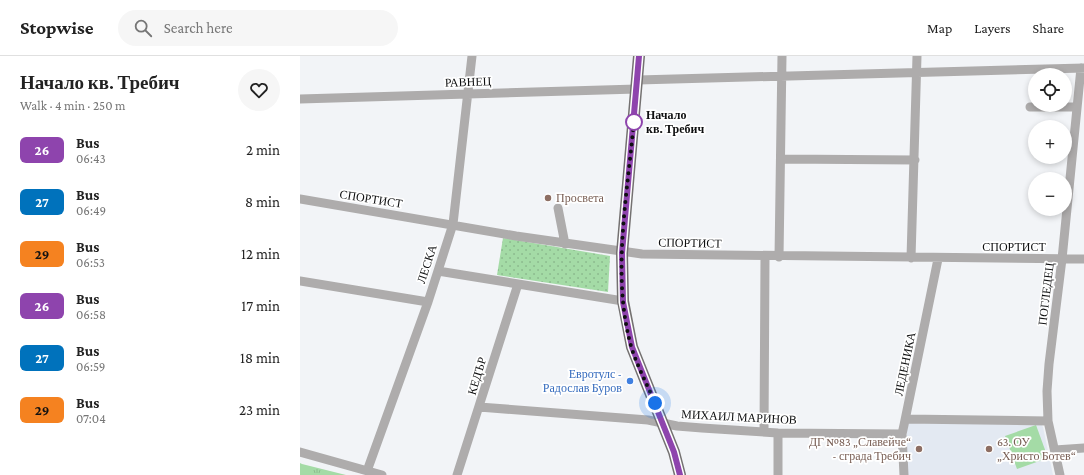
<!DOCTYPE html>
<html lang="en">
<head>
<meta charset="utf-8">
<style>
	body { margin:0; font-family:"Crimson Pro",serif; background:#f6f6f6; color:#222; height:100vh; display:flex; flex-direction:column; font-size:15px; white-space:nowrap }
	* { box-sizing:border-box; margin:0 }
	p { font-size:13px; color:#767676 }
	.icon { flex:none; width:22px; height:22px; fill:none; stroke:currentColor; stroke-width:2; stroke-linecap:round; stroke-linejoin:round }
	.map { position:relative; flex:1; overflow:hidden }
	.drawer { display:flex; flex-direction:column; background:#fff; width:300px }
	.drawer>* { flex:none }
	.badge { padding:0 8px; border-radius:6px; font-size:14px; line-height:26px }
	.controls { position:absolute; left:728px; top:12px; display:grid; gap:8px }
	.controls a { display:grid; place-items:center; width:44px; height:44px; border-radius:50%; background:#fff; box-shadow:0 2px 6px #0003; font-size:20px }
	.you { position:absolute; width:20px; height:20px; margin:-10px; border:3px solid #fff; border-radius:50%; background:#1a73e8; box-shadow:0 0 0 6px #1a73e833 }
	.map>.badge { position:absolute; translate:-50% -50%; box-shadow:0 0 0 2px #fff }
	.round { display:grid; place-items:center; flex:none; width:42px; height:42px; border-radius:21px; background:#f6f6f6 }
	.overview { display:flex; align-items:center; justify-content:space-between; height:68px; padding:0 20px }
	h1 { font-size:19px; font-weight:600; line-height:30px }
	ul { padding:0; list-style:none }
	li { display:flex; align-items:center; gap:12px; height:52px; padding:0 20px }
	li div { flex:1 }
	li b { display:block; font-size:15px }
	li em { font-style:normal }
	li .badge { min-width:44px; font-weight:700; text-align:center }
	header { display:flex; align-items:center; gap:24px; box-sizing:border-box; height:56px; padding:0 20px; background:#fff; border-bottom:1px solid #e0e0e0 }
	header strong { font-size:19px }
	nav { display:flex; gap:22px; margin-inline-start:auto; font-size:14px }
	.search { width:280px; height:36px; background:#f6f6f6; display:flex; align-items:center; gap:10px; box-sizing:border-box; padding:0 14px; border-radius:22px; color:#767676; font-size:15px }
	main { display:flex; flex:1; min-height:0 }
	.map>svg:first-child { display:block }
	.built { fill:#e3e9f2 }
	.grass { fill:url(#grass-tufts) }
	.park { fill:url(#park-dots) }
	.pitch { fill:#a4dba6 }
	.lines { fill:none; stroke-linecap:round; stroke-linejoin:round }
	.minor { stroke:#aeacac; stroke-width:9 }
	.major { stroke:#747171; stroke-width:12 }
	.line-casing { stroke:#fff; stroke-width:9 }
	.line { stroke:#8e44ad; stroke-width:6 }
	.walk { stroke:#0e0f10; stroke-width:4; stroke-dasharray:0 7.2 }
	.stop-dot { fill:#fff; stroke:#8e44ad; stroke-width:2 }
	.education-dot { fill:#8d6e63; stroke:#fff; stroke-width:1.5 }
	.shop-dot { fill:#3f7fe0; stroke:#fff; stroke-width:1.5 }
	.labels { text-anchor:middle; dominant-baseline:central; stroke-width:3.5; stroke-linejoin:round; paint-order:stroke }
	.street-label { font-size:12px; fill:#0e0f10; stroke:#fff }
	.stop-label { font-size:12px; font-weight:bold; fill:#0e0f10; stroke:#fff; text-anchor:start }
	.education-label { font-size:12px; fill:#785e54; stroke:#fff; text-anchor:start }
	.shop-label { font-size:12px; fill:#366cbe; stroke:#fff; text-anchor:end }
</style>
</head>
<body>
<header>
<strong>Stopwise</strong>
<div class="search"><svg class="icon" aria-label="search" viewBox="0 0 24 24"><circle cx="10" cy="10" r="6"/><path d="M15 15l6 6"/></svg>Search here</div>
<nav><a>Map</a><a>Layers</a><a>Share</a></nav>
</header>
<main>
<section class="drawer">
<div class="overview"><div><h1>Начало кв. Требич</h1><p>Walk · 4 min · 250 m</p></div><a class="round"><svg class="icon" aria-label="heart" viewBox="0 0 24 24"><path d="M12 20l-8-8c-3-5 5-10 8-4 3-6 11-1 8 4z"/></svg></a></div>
<ul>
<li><span class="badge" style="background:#8e44ad;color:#fff">26</span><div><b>Bus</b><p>06:43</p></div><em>2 min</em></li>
<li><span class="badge" style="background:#0072bc;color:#fff">27</span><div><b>Bus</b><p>06:49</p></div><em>8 min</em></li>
<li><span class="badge" style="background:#f58220;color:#111">29</span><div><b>Bus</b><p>06:53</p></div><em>12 min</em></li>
<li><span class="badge" style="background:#8e44ad;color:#fff">26</span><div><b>Bus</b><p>06:58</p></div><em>17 min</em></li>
<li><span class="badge" style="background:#0072bc;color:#fff">27</span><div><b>Bus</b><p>06:59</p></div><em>18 min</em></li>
<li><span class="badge" style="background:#f58220;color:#111">29</span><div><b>Bus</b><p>07:04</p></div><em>23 min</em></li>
</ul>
</section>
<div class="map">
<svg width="784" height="419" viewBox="0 0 784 419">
	<defs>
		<pattern id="grass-tufts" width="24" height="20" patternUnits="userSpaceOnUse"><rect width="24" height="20" fill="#a4dba6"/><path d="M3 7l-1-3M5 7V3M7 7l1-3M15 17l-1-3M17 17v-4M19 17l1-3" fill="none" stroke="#8cbb8e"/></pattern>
		<pattern id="park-dots" width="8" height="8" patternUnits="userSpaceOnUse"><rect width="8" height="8" fill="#a4dba6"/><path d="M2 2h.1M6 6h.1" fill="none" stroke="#8cbb8e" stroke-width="1.8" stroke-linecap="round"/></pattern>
	</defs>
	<rect width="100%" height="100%" fill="#f2f4f7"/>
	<!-- built -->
	<path class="built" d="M608,367L741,368L743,371L753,419H608L606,369Z"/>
	<!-- grass -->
	<path class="grass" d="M0,407L2,408L46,419H0Z"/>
	<!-- park -->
	<path class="park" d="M203,182L310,200L308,236L197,219Z"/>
	<!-- pitch -->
	<path class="pitch" d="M736,369L748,402L717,413L705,380Z"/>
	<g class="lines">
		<!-- minor -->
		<path class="minor" d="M338,24L784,12
			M0,43L337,33
			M730,51H777
			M482,103L615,104
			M0,143L216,180L342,198L784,203
			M258,152L265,188
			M479,201L482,0
			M611,202L617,0
			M138,215L323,245
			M0,225L128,246
			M179,351L348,364L377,370L402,372L478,377L602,378
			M606,363L748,365
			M464,376L465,201
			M478,377V419
			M755,394L784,392
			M0,396L82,419
			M67,415L128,246L153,168L172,0
			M157,419L218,228
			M604,419L602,378L604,369L638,203
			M760,419L748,365L747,335L749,308L762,203L781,12"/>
		<!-- major -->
		<path class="major" d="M339,0L322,197L323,245L332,291L374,396L380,419"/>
	</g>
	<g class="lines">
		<!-- line casing -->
		<g class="line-casing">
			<path id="line" d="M339,0L322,197L323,246L332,291L374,396L380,419"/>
		</g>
		<!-- line -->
		<use href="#line" class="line"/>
		<!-- walk -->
		<path class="walk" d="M334,66V63C328,137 311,218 331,290C337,310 347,328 355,347"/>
	</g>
	<!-- markers -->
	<circle class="stop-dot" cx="334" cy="66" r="8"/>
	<g class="education-dot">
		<circle cx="248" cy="142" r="4"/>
		<circle cx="619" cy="393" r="4"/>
		<circle cx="689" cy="393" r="4"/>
	</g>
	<circle class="shop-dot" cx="330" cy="325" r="4"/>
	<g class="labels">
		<!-- street labels -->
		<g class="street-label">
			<text transform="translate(168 26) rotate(-2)">РАВНЕЦ</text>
			<text transform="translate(71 143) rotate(9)">СПОРТИСТ</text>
			<text transform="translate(390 187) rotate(1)">СПОРТИСТ</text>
			<text x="714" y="191">СПОРТИСТ</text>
			<text transform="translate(127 208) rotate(-72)">ЛЕСКА</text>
			<text transform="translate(746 238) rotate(-83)">ПОГЛЕДЕЦ</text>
			<text transform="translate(605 308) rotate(-78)">ЛЕДЕНИКА</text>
			<text transform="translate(177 320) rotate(-73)">КЕДЪР</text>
			<text transform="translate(439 361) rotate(3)">МИХАИЛ МАРИНОВ</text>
		</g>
		<!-- stop labels -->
		<g class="stop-label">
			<text x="346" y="59">Начало<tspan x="346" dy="14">кв. Требич</tspan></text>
		</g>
		<!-- education labels -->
		<g class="education-label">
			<text x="256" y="142">Просвета</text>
			<text x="611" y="386" text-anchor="end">ДГ №83 „Славейче“<tspan x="611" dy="14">- сграда Требич</tspan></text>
			<text x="697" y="386">63. ОУ<tspan x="697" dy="14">„Христо Ботев“</tspan></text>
		</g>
		<!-- shop labels -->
		<g class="shop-label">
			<text x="322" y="318">Евротулс -<tspan x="322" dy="14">Радослав Буров</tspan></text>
		</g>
	</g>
</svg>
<div class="controls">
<a><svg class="icon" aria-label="locate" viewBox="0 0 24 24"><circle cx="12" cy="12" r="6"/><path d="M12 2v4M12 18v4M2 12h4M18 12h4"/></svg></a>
<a>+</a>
<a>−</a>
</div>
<div class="you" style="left:355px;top:347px"></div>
</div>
</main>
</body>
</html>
